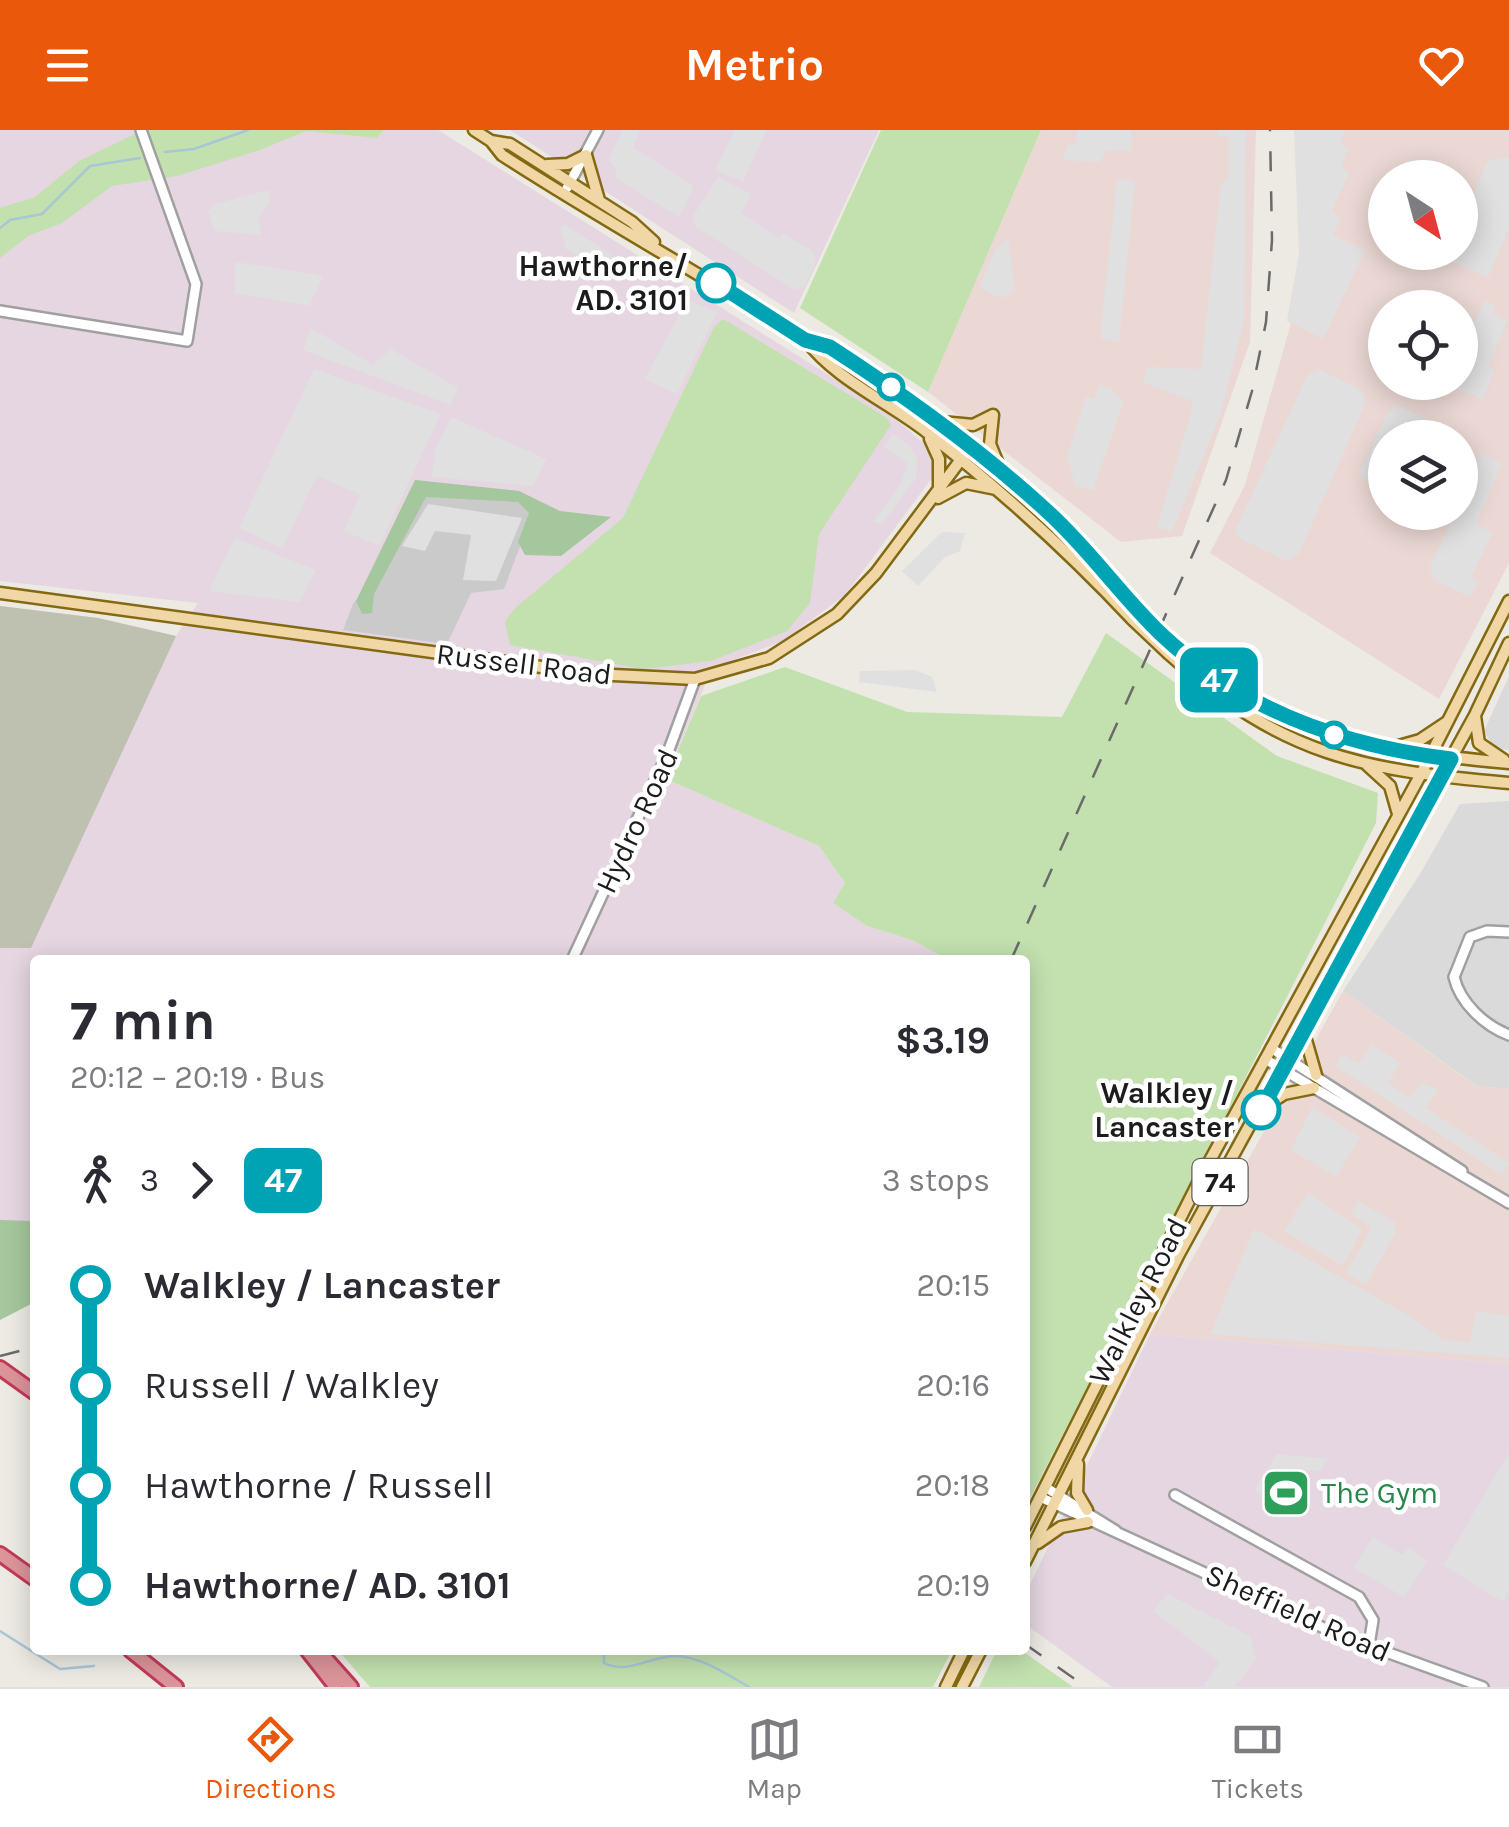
<!DOCTYPE html>
<html lang="en">
<head>
<meta charset="utf-8">
<style>
	body { margin:0; font-family:Karla,sans-serif; background:#f2f2f3; color:#2b2b33; height:100vh; display:flex; flex-direction:column; font-size:38px; white-space:nowrap }
	* { box-sizing:border-box; margin:0 }
	p { font-size:32px; color:#7c7c81 }
	.icon { flex:none; width:55px; height:55px; fill:none; stroke:currentColor; stroke-width:2; stroke-linecap:round; stroke-linejoin:round }
	.map { position:relative; flex:1; overflow:hidden }
	.details { position:absolute; left:30px; top:825px; width:1000px; height:700px; display:flex; flex-direction:column; background:#fff; border-radius:10px; box-shadow:0 5px 25px #0003 }
	.details>* { flex:none }
	.badge { padding:0 20px; border-radius:15px; font-size:35px; line-height:65px }
	.needle { width:65px; rotate:144deg }
	.controls { position:absolute; left:1368px; top:30px; display:grid; gap:20px }
	.controls a { display:grid; place-items:center; width:110px; height:110px; border-radius:50%; background:#fff; box-shadow:0 5px 25px #0003; font-size:50px }
	.map>.badge { position:absolute; translate:-50% -50%; box-shadow:0 0 0 5px #fff }
	.legs { display:flex; align-items:center; gap:15px; height:110px; padding:0 40px; font-size:32px }
	.legs p { margin-inline-start:auto }
	.overview { display:flex; align-items:center; justify-content:space-between; height:170px; padding:0 40px }
	h1 { font-size:55px; font-weight:700; line-height:75px }
	ul { padding:0 40px; list-style:none }
	li { display:flex; align-items:center; gap:35px; height:100px; font-size:38px }
	li i { display:grid; place-items:center; width:15px; height:100%; margin:0 12px; background:currentColor }
	li i::after { content:''; width:25px; height:25px; margin:-12px; border:8px solid; border-radius:50%; background:#fff }
	li p { margin-inline-start:auto }
	li:first-child i { background:linear-gradient(#0000 50%,currentColor 0) }
	li:last-child i { background:linear-gradient(currentColor 50%,#0000 0) }
	header { display:flex; justify-content:space-between; align-items:center; height:130px; padding:0 40px; background:#ea580c; color:#fff; font-size:45px; font-weight:700 }
	.tabs { display:flex; justify-content:space-around; align-items:center; height:140px; border-top:2px solid #e1e1e2; background:#fff; font-size:28px; color:#7c7c81 }
	.tabs a { display:grid; justify-items:center; gap:5px }
	.tabs .current { color:#ea580c }
	.map>svg:first-child { display:block }
	.residential { fill:#dadada }
	.commercial { fill:#ebd8d4; fill-rule:evenodd }
	.industrial { fill:#e5d6e1 }
	.religious { fill:#cacaca }
	.construction { fill:#bec0b0 }
	.grass { fill:#c2e1af }
	.forest { fill:#a5c79d }
	.parking { fill:#e0e0e0 }
	.lines { fill:none; stroke-linecap:round; stroke-linejoin:round }
	.stream { stroke:#a9c6d5; stroke-width:2.5 }
	.minor-casing { stroke:#a0a0a0; stroke-width:14 }
	.major-casing { stroke:#836912; stroke-width:15 }
	.highway-casing { stroke:#c2395a; stroke-width:18 }
	.minor { stroke:#fff; stroke-width:9 }
	.major { stroke:#f0d7a5; stroke-width:10 }
	.highway { stroke:#db949a; stroke-width:12 }
	.rail { stroke:#6a6a6a; stroke-width:2.5; stroke-dasharray:20 20; stroke-linecap:butt }
	.major-bridge-casing { stroke:#836912; stroke-width:15; stroke-linecap:butt }
	.major-bridge { stroke:#f0d7a5; stroke-width:10 }
	.line-1-casing { stroke:#fff; stroke-width:22 }
	.line-1 { stroke:#00a3b4; stroke-width:15 }
	.stop-1-dot { fill:#fff; stroke:#00a3b4; stroke-width:5 }
	.labels { text-anchor:middle; dominant-baseline:central; stroke-width:9; stroke-linejoin:round; paint-order:stroke }
	.shield { fill:#fff; stroke:#606060; stroke-width:2.5 }
	.shield-label { font-size:28px; font-weight:bold; fill:#1c1c1c }
	.stop-label { font-size:30px; font-weight:bold; fill:#1c1c1c; stroke:#fff; text-anchor:end }
	.street-label { font-size:30px; fill:#1c1c1c; stroke:#fff }
	.leisure-label { font-size:30px; fill:#27864d; stroke:#fff; text-anchor:start }
</style>
</head>
<body>
<header><svg class="icon" aria-label="menu" viewBox="0 0 24 24"><path d="M4 6h16M4 12h16M4 18h16"/></svg>Metrio<svg class="icon" aria-label="heart" viewBox="0 0 24 24"><path d="M12 20l-8-8c-3-5 5-10 8-4 3-6 11-1 8 4z"/></svg></header>
<div class="map">
<svg width="1509" height="1557" viewBox="0 0 1509 1557">
	<rect width="100%" height="100%" fill="#eceae3"/>
	<!-- residential -->
	<path class="residential" d="M1509,546V620L1494,618L1484,601Z
		M1509,671V959L1477,956L1343,861L1420,744L1460,674Z"/>
	<!-- commercial -->
	<path class="commercial" d="M1041,0H1256L1250,212L1182,406L1121,412L928,262Z
		M1302,0H1509V433L1439,569L1210,423L1245,355L1306,140ZM1385,48H1460V122H1385ZM1385,178H1460V252H1385ZM1385,308H1460V382H1385Z
		M1343,861L1476,956L1509,959V1234L1150,1204Z"/>
	<!-- industrial -->
	<path class="industrial" d="M0,0H438L886,281L928,317L935,344L845,465L783,511L712,538L666,649L819,716L845,753L833,773L867,796L912,810L949,830H35V1113L0,1104V476L98,488L176,506L198,473L0,451Z
		M510,0H879L794,183Z
		M1150,1204L1509,1234V1557H1112L1025,1494V1465Z"/>
	<!-- religious -->
	<path class="religious" d="M417,363L525,372L531,387L504,459L471,463L447,514L343,500L353,474L373,448Z"/>
	<!-- construction -->
	<path class="construction" d="M0,476L98,488L176,506L31,818H0Z"/>
	<!-- grass -->
	<path class="grass" d="M143,0H383L377,8L306,1L260,20L177,46L112,56L62,93L28,106L0,128V78L35,67L79,31Z
		M881,0H1041L928,262L800,178Z
		M723,189L887,288L891,295L819,404L810,473L787,501L711,531L643,539L510,515L505,492L514,479L623,388L714,197Z
		M1106,503L1277,626L1378,663L1376,693L1025,1378V830H949L912,810L867,796L833,773L845,753L819,716L666,649L701,566L785,537L907,582L1062,587Z
		M338,1520H952L933,1557H370Z
		M997,1520H1021L1073,1557H979Z"/>
	<!-- forest -->
	<path class="forest" d="M415,350L519,361L560,381L611,387L561,426L525,425L518,412L529,383L518,372L426,367L374,464L372,483L362,484L356,471Z
		M0,1090L35,1091V1172L0,1190Z"/>
	<!-- parking -->
	<path class="parking" d="M622,0H640L633,17L694,56L679,87L614,47L617,40L609,30Z
		M735,0H767L743,51L715,41Z
		M1077,0H1131L1132,21L1107,20L1100,32L1062,30L1068,15H1076Z
		M1217,0H1246L1244,190L1221,283L1172,402L1157,397L1193,276L1190,270L1142,252L1148,237L1201,239L1221,54L1228,48L1229,8L1217,5Z
		M1294,0H1346L1340,14L1348,18L1341,38L1349,42L1332,82L1341,88L1333,105L1365,121L1323,209L1287,191L1299,124Z
		M1509,27V99L1488,147L1445,129L1448,123L1460,122V94L1488,30Z
		M718,47L751,64L741,83L779,108L783,104L814,122L816,131L804,157L795,160L696,97L693,86Z
		M1117,49L1135,51L1119,212L1100,208Z
		M269,60L270,71L258,90L262,105L215,101L208,82L216,74Z
		M564,94L630,137L619,153L563,117L566,113L560,100Z
		M1008,108L1015,161L1002,168L979,158L995,120Z
		M235,132L315,144L323,147L309,176L235,163Z
		M687,169L717,183L677,264L645,249Z
		M1485,170L1495,175L1492,184L1507,190L1489,235L1494,242L1483,269L1445,255L1460,252V223Z
		M311,198L373,235L391,219L458,258L450,275L303,220Z
		M314,239L441,284L379,416L344,401L360,365L317,345L282,418L239,398Z
		M1318,239L1362,260L1365,274L1299,423L1287,431L1239,408L1235,401L1307,246Z
		M1099,255L1112,259L1123,272L1093,361L1075,355L1067,326L1086,267L1094,269Z
		M1396,275L1429,290L1428,296L1452,307L1385,308V362L1358,346L1387,284Z
		M451,287L546,329L533,356L432,347L435,319Z
		M893,304L910,316L917,330L916,348L882,394L873,392L901,354L907,333L884,317Z
		M1481,323L1502,333L1476,395L1492,403L1471,448L1479,452L1470,467L1434,450L1430,437L1455,383L1460,382V371Z
		M428,374L522,388L496,451L463,450L471,405L435,401L425,421L402,416Z
		M942,402L965,403L960,421L945,427L918,456L902,441Z
		M235,408L316,440L300,472L209,461Z
		M915,540L932,547L937,562L859,552L860,541Z
		M1372,915L1400,933L1388,953L1410,968L1422,953L1438,960L1426,978L1509,1033L1502,1045L1335,936L1342,924L1358,934Z
		M1312,977L1360,1007L1336,1047L1291,1020Z
		M1308,1063L1362,1099L1343,1136L1284,1101Z
		M1358,1071L1395,1092V1104L1366,1155L1346,1143L1372,1098L1351,1084Z
		M1254,1099L1410,1186L1443,1210L1470,1212L1476,1181L1509,1186V1228L1210,1204Z
		M1509,1323V1462L1503,1472L1443,1435Z
		M1276,1324L1329,1329L1320,1341L1292,1339L1272,1371L1254,1360Z
		M1373,1407L1402,1425L1409,1417L1427,1431L1404,1467L1354,1438Z
		M1167,1464L1250,1506L1256,1529L1235,1557H1203L1220,1532L1153,1481Z"/>
	<g class="lines">
		<!-- stream -->
		<path class="stream" d="M165,22L194,19L248,0
			M0,98L10,90L42,84L90,36L140,28
			M0,1501L60,1539L94,1536
			M604,1520V1533C628,1545 650,1526 675,1526C700,1526 728,1545 749,1557"/>
		<!-- minor casing -->
		<g class="minor-casing">
			<path id="minor" d="M567,58L598,0
				M0,181L187,211L196,154L141,0
				M1509,802L1487,801L1470,807L1454,847C1460,873 1485,896 1509,905
				M572,830L667,625L695,549
				M1271,918L1462,1041
				M1265,929L1509,1073
				M1045,1357L1116,1401
				M1175,1365L1359,1467L1373,1490L1369,1515
				M1040,1367L1339,1505L1483,1557"/>
		</g>
		<!-- major casing -->
		<g class="major-casing">
			<path id="major" d="M474,0L491,11L502,25C602,90 705,146 805,210L830,217L971,316L1077,410L1140,482
				M491,11L510,14L632,92L654,112
				M547,35L568,34L586,25L599,70
				M806,210C836,250 889,272 928,303C1002,361 1069,422 1133,490
				M993,285L990,314L999,336
				M942,292L973,295L993,285
				M930,309L939,329V359
				M938,368L966,353L996,359
				M0,463L593,544L695,549L769,528L837,484L876,443L971,316
				M1174,516C1273,598 1384,623 1509,633
				M1169,524C1283,626 1361,640 1509,653
				M1475,586L1479,613L1504,630
				M1395,617L1420,610L1447,592
				M1367,635L1390,656L1398,684
				M1304,903L1316,945
				M1266,976L1284,964L1314,958
				M1078,1334L1077,1363L1087,1380
				M1025,1397L1202,1045L1421,644L1509,471
				M1038,1413L1061,1397L1088,1392
				M1025,1432L1179,1124L1475,585L1509,513
				M946,1557L964,1520
				M962,1557L981,1520"/>
		</g>
		<!-- highway casing -->
		<g class="highway-casing">
			<path id="highway" d="M0,1238L35,1263
				M0,1424L35,1449
				M130,1520L176,1557
				M307,1520L336,1557
				M318,1520L351,1557"/>
		</g>
		<!-- minor -->
		<use href="#minor" class="minor"/>
		<!-- major -->
		<use href="#major" class="major"/>
		<!-- highway -->
		<use href="#highway" class="highway"/>
		<!-- rail -->
		<path class="rail" d="M1011,830L1226,350L1252,261L1266,192L1272,110L1270,0
			M0,1226L35,1217
			M1025,1514L1086,1557"/>
		<!-- major-bridge casing -->
		<g class="major-bridge-casing">
			<path id="major-bridge" d="M1140,482L1174,516
				M1133,490L1169,524"/>
		</g>
		<!-- major-bridge -->
		<use href="#major-bridge" class="major-bridge"/>
	</g>
	<g class="lines">
		<!-- line-1 casing -->
		<g class="line-1-casing">
			<path id="line-1" d="M716,153L805,210L830,217C907,267 981,320 1048,382C1090,420 1122,467 1162,505C1242,580 1344,616 1451,629L1261,980"/>
		</g>
		<!-- line-1 -->
		<use href="#line-1" class="line-1"/>
	</g>
	<!-- icons -->
	<defs>
		<g id="stadium-square" transform="scale(2.5)"><rect x="-9" y="-9" width="18" height="18" rx="4" fill="#2e9e5b" stroke="#fff"/><path d="M0-5a6.5 5 0 1 0 0 10a6.5 5 0 1 0 0-10ZM-3.5-1.8h7v3.6h-7Z" fill="#fff"/></g>
	</defs>
	<g fill-rule="evenodd">
		<use href="#stadium-square" x="1286" y="1363"/>
	</g>
	<!-- markers -->
	<g class="stop-1-dot">
		<circle cx="716" cy="153" r="18"/>
		<circle cx="891" cy="257" r="12"/>
		<circle cx="1334" cy="605" r="12"/>
		<circle cx="1261" cy="980" r="18"/>
	</g>
	<g class="labels">
		<!-- shield labels -->
		<rect class="shield" x="1192.5" y="1029" width="55" height="46" rx="8"/>
		<g class="shield-label">
			<text x="1220" y="1052">74</text>
		</g>
		<!-- stop labels -->
		<g class="stop-label">
			<text x="688" y="136">Hawthorne/<tspan x="688" dy="34">AD. 3101</tspan></text>
			<text x="1234" y="963">Walkley /<tspan x="1234" dy="34">Lancaster</tspan></text>
		</g>
		<!-- street labels -->
		<g class="street-label">
			<text transform="translate(524 534) rotate(7)">Russell Road</text>
			<text transform="translate(637 691) rotate(-65)">Hydro Road</text>
			<text transform="translate(1138 1171) rotate(-63)">Walkley Road</text>
			<text transform="translate(1298 1483) rotate(24)">Sheffield Road</text>
		</g>
		<!-- leisure labels -->
		<g class="leisure-label">
			<text x="1321" y="1363">The Gym</text>
		</g>
	</g>
</svg>
<div class="controls">
<a><svg class="needle" viewBox="-14 -14 28 28"><path d="M0-13l5 13h-10z" fill="#e53935"/><path d="M0 13l5-13h-10z" fill="#7c7c81"/></svg></a>
<a><svg class="icon" aria-label="locate" viewBox="0 0 24 24"><circle cx="12" cy="12" r="6"/><path d="M12 2v4M12 18v4M2 12h4M18 12h4"/></svg></a>
<a><svg class="icon" aria-label="layers" viewBox="0 0 24 24"><path d="M12 4l9 5-9 5-9-5zM3 14l9 5 9-5"/></svg></a>
</div>
<b class="badge" style="left:1219px;top:550px;background:#00a3b4;color:#fff">47</b>
<section class="details">
<div class="overview"><div><h1>7 min</h1><p>20:12 – 20:19 · Bus</p></div><b>$3.19</b></div>
<div class="legs"><svg class="icon" aria-label="walk" viewBox="0 0 24 24"><circle cx="13" cy="4" r="2"/><path d="M13 8l-2 6 4 7M11 14l-3 7M7 12l3-4h3l4 4"/></svg>3<svg class="icon" aria-label="forward" viewBox="0 0 24 24"><path d="M9 5l7 7-7 7"/></svg><b class="badge" style="background:#00a3b4;color:#fff">47</b><p>3 stops</p></div>
<ul>
<li><i style="color:#00a3b4"></i><b>Walkley / Lancaster</b><p>20:15</p></li>
<li><i style="color:#00a3b4"></i><span>Russell / Walkley</span><p>20:16</p></li>
<li><i style="color:#00a3b4"></i><span>Hawthorne / Russell</span><p>20:18</p></li>
<li><i style="color:#00a3b4"></i><b>Hawthorne/ AD. 3101</b><p>20:19</p></li>
</ul>
</section>
</div>
<nav class="tabs">
<a class="current"><svg class="icon" aria-label="directions" viewBox="0 0 24 24"><path d="M12 3l9 9-9 9-9-9zM9 14v-3h6M13 9l2 2-2 2"/></svg>Directions</a>
<a><svg class="icon" aria-label="map" viewBox="0 0 24 24"><path d="M3 6l6-2 6 2 6-2v14l-6 2-6-2-6 2zM9 4v14M15 6v14"/></svg>Map</a>
<a><svg class="icon" aria-label="tickets" viewBox="0 0 24 24"><path d="M3 7h18v10H3zM15 7v10"/></svg>Tickets</a>
</nav>
</body>
</html>
